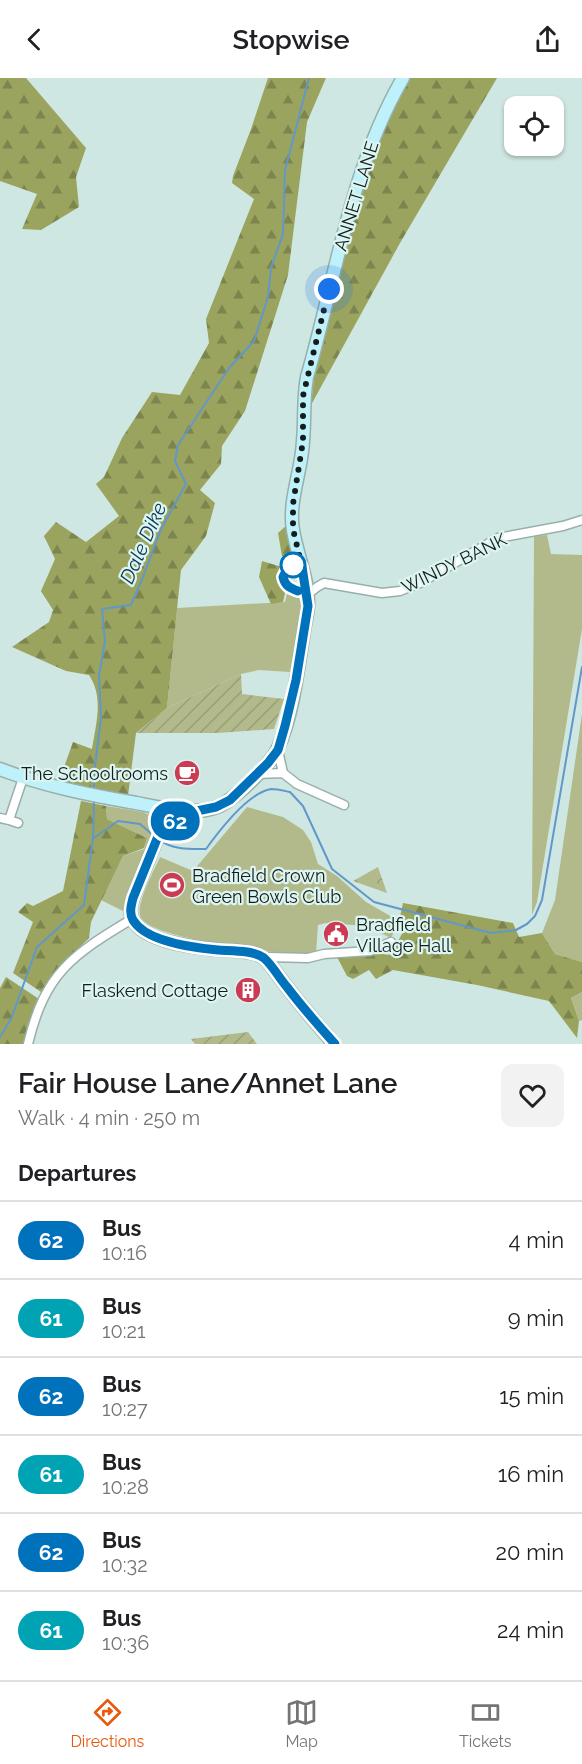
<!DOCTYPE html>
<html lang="en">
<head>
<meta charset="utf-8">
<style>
	body { margin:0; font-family:Raleway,sans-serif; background:#f2f2f2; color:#202124; height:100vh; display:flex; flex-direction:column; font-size:22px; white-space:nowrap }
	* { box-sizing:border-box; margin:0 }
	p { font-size:20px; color:#757577 }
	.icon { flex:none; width:33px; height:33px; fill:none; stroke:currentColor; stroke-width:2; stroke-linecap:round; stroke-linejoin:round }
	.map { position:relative; height:966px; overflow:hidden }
	.side { display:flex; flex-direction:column; background:#fff; flex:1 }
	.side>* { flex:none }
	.badge { padding:0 12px; border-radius:20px; font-size:21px; line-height:39px }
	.tools { position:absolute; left:504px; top:18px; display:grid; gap:12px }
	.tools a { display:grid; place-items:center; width:60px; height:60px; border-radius:12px; background:#fff; box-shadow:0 2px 4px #0004; font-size:30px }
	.you { position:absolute; width:30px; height:30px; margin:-15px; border:4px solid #fff; border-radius:50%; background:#1a73e8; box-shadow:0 0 0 9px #1a73e833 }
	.map>.badge { position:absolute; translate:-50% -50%; box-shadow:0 0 0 3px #fff }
	h2 { padding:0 18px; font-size:22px; line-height:54px }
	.round { display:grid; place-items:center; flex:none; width:63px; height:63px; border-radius:12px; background:#f2f2f2 }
	.summary { display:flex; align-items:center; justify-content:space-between; height:102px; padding:0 18px }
	h1 { font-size:28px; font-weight:600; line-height:45px }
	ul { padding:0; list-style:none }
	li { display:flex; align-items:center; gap:18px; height:78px; padding:0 18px; border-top:2px solid #e0e0e0 }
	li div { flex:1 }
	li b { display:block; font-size:22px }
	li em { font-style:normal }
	li .badge { min-width:66px; font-weight:700; text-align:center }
	header { display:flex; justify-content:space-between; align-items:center; height:78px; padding:0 18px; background:#fff; font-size:27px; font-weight:600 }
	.tab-bar { display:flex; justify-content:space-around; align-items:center; height:84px; border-top:2px solid #e0e0e0; background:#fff; font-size:16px; color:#757577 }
	.tab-bar a { display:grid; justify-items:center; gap:3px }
	.tab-bar .selected { color:#ea580c }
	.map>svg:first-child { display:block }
	.grass { fill:#b2ba8b }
	.forest { fill:url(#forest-firs) }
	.park { fill:url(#park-crowns) }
	.garden { fill:url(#garden-furrows) }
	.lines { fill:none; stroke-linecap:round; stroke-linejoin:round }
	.stream { stroke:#6297ca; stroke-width:2 }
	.street-casing { stroke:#98afab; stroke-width:11 }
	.secondary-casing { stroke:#98afab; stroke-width:15 }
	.street { stroke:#fff; stroke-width:8 }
	.secondary { stroke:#bff1fb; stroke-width:12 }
	.line-casing { stroke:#fff; stroke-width:14 }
	.line { stroke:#0072bc; stroke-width:9 }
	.walk { stroke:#151d1c; stroke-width:6; stroke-dasharray:0 10.8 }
	.stop-dot { fill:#fff; stroke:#0072bc; stroke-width:3 }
	.labels { text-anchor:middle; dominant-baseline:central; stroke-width:4.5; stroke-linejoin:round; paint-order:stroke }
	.street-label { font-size:18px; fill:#151d1c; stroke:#dcf5f0 }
	.poi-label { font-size:18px; fill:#151d1c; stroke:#dcf5f0; text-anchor:end }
	.water-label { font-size:20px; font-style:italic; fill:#0b3355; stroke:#dcf5f0 }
</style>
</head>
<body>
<header><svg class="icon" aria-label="back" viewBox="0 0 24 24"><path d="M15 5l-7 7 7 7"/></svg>Stopwise<svg class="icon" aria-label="share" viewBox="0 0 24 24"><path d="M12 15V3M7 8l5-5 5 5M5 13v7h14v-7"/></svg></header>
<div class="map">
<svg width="582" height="966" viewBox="0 0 582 966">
	<defs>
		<pattern id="forest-firs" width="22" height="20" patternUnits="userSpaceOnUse" patternTransform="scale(1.5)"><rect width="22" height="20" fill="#9aa45e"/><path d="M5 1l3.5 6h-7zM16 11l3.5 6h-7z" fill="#7c854d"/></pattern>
		<pattern id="park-crowns" width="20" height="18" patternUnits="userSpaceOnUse" patternTransform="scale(1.5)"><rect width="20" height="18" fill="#b2ba8b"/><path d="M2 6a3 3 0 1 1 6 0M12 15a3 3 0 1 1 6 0" fill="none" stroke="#989f77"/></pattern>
		<pattern id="garden-furrows" width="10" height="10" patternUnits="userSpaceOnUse" patternTransform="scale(1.5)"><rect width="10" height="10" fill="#b2ba8b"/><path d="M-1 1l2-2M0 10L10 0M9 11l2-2" fill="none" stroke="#989f77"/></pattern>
	</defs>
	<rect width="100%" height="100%" fill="#cfe7e2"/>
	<!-- grass -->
	<path class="grass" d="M547,457L551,476L582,477V551L537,824L532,837L534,458Z
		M287,516L298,519L303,526L290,594L259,592L241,596L167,630L177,530L285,524Z
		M582,636V884L555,876L542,855L555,822Z
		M106,728L143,734L151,738L157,751L123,833L101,822L123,778L144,771L147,760L107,741Z
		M247,729L283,739L303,752L311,764L318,786L337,798L366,824L399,843L391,860L366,848L326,845L318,847L316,875L307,878C278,874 154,862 141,840C134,828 155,791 160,779L193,793Z
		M582,914V942L579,943L571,920Z"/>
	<!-- forest -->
	<path class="forest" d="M0,0H26L86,70L76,99L79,129L41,152L22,151L37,116L0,103Z
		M268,0H326L307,44L288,197L245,333L222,368L221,386L200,412L215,425L206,458L181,492L167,630L136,655L128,718L58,706L73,664L92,671C96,646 104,619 89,597L66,593L12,569L49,544L53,532L41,513L55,481L44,458L56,444L86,464L119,438L96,406L104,399L122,360L152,314L180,317L209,265L206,241L254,121L232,105L233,98L251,51Z
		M407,0H497L400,165L311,327L315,291L329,233L362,113L370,86Z
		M288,446L294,478H282L278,455Z
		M262,483L282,489L279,507L285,515L283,524L271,526L259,499Z
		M81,723L106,728L107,741L147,760L144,770L123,778L91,844L89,860L55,893L41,914L13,895L33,844L18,834L27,825L33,828L63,813Z
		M403,825L513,845L519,859L542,855L555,876L582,884V914L571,920L579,943L577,960L549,923L477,907L393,892L376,901L369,892L353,901L347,898L337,879L382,876L396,877V867L404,852L399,843Z
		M6,899L39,921L28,946L23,966H0V910Z"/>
	<!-- park -->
	<path class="park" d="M378,789L387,815L353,803Z"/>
	<!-- garden -->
	<path class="garden" d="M241,596L242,616L284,621L274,651L217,655H136L167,630Z
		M248,954L257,966H195L191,961Z"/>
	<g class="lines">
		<!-- stream -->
		<path class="stream" d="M94,713V697L101,639L99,598L105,563L102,531L131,527L143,499L161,451L186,406L175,383L178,367L229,290L254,263L268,219L271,190L283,156L285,92L309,0
			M94,760L118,743L140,746L153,757
			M160,762C172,772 191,771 206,771C219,753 248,715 271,711C277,711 285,713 290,714L303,728L332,791L374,824L491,855L516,852L527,846L535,838L542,822L582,589
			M0,959L11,941L37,869L84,827L93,760L94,722"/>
		<!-- street casing -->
		<g class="street-casing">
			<path id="street" d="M307,517L317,509L324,505L382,515L400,513L420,505L498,460L563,448L582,442
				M278,672L283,695
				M257,696L283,695L297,706L344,727
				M0,740L9,742
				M18,745L9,742L23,700
				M263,880L269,879L308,880L324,876L370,873L391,864
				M28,966C45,895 72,877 132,841"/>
		</g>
		<!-- secondary casing -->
		<g class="secondary-casing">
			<path id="secondary" d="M0,691C44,708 90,717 136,725C161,730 193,738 217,729C233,723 271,686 278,670C293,636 297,596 303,559C304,549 307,539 308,528C309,502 297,477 293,452C288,423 302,392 303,363C305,341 303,321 307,299C336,199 350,91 403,0
				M154,729L161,751L133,820C131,828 129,835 133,842C146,865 199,870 223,872C235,873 254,872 264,880C273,888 279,900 287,909C302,929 318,947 334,966
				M161,751L192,734"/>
		</g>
		<!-- street -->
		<use href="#street" class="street"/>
		<!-- secondary -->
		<use href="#secondary" class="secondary"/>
	</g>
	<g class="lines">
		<!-- line casing -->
		<g class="line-casing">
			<path id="line" d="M298,513C290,510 285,508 283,499L287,491L294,487L302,489L308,528L296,602L285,648L278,672L268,685L230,722L216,729L192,734L161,751L133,820C131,828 129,835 133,842C146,864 196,870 218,872C232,873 253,872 264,880C273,888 279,900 287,909C302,929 318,947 335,966"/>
		</g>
		<!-- line -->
		<use href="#line" class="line"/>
		<!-- walk -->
		<path class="walk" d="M293,487L302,489L293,451V426L303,363V318L329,211"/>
	</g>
	<!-- icons -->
	<defs>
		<g id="cafe-disc" transform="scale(1.35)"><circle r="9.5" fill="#cb3b53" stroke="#dcf5f0"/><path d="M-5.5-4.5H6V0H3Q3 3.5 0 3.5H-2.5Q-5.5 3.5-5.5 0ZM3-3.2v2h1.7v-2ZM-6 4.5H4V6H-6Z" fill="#fff"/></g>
		<g id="stadium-disc" transform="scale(1.35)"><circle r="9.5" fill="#cb3b53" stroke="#dcf5f0"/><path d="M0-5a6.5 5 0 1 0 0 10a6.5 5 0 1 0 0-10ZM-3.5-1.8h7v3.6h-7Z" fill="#fff"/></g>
		<g id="civic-disc" transform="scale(1.35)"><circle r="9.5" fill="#cb3b53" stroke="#dcf5f0"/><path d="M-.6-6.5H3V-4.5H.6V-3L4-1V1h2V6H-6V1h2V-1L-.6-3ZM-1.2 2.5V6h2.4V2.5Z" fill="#fff"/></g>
		<g id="building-disc" transform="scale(1.35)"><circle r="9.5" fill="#cb3b53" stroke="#dcf5f0"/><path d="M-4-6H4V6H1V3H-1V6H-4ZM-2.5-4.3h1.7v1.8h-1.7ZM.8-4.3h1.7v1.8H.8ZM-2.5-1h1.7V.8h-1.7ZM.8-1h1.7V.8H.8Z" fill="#fff"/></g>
	</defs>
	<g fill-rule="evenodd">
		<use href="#cafe-disc" x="187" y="695"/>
		<use href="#stadium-disc" x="172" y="807"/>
		<use href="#civic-disc" x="336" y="856"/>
		<use href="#building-disc" x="248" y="912"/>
	</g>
	<!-- markers -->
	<circle class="stop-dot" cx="293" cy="487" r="12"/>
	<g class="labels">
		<!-- street labels -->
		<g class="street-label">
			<text transform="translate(356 118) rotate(-73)">ANNET LANE</text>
			<text transform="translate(454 485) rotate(-26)">WINDY BANK</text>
		</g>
		<!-- poi labels -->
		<g class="poi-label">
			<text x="168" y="695">The Schoolrooms</text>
			<text x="192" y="797" text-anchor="start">Bradfield Crown<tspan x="192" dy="21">Green Bowls Club</tspan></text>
			<text x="356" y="846" text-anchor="start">Bradfield<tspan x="356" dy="21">Village Hall</tspan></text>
			<text x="228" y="912">Flaskend Cottage</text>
		</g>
		<!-- water labels -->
		<g class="water-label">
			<text transform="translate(143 465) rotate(-66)">Dale Dike</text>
		</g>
	</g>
</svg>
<div class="tools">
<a><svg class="icon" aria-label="locate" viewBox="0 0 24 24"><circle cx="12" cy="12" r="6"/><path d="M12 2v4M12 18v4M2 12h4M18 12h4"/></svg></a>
</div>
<div class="you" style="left:329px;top:211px"></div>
<b class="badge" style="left:175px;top:743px;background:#0072bc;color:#fff">62</b>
</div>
<section class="side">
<div class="summary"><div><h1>Fair House Lane/Annet Lane</h1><p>Walk · 4 min · 250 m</p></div><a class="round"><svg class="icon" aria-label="heart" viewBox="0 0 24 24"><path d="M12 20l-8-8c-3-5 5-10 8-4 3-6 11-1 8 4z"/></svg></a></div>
<h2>Departures</h2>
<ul>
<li><span class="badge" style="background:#0072bc;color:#fff">62</span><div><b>Bus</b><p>10:16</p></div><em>4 min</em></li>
<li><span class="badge" style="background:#00a3b4;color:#fff">61</span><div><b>Bus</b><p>10:21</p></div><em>9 min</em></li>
<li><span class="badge" style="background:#0072bc;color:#fff">62</span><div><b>Bus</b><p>10:27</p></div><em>15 min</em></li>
<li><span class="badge" style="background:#00a3b4;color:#fff">61</span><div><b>Bus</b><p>10:28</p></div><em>16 min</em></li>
<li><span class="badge" style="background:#0072bc;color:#fff">62</span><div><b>Bus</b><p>10:32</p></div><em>20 min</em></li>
<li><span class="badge" style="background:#00a3b4;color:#fff">61</span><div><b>Bus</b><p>10:36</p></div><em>24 min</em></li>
</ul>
</section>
<nav class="tab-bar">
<a class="selected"><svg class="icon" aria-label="directions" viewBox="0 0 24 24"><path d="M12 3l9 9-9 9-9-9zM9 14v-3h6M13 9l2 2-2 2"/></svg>Directions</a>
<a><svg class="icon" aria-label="map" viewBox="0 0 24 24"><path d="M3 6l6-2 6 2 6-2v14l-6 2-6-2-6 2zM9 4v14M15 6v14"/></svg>Map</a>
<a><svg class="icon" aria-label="tickets" viewBox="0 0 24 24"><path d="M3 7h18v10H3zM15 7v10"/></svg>Tickets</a>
</nav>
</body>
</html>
